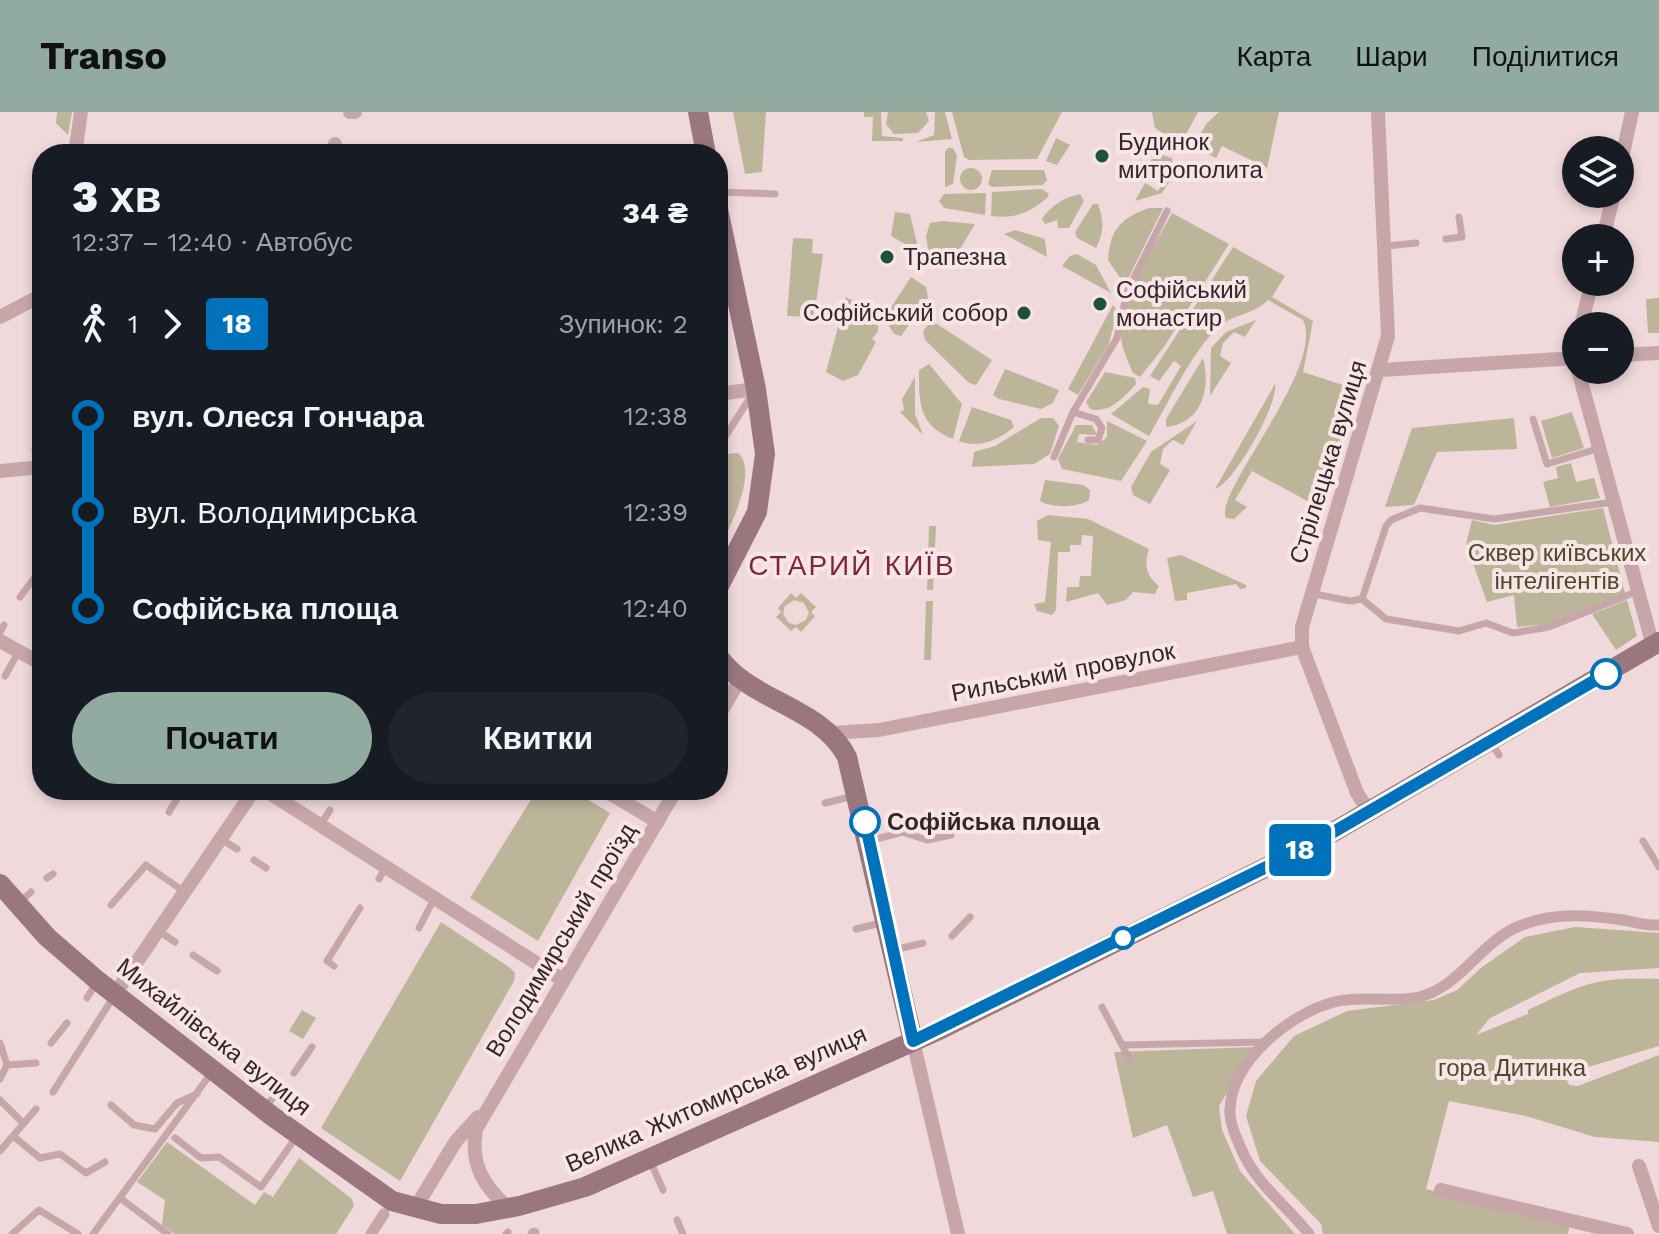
<!DOCTYPE html>
<html lang="uk">
<head>
<meta charset="utf-8">
<style>
	body { margin:0; font-family:"Work Sans",sans-serif; background:#20242c; color:#f1f3f6; height:100vh; display:flex; flex-direction:column; font-size:30px; white-space:nowrap }
	* { box-sizing:border-box; margin:0 }
	p { font-size:26px; color:#9ea1a6 }
	.icon { flex:none; width:44px; height:44px; fill:none; stroke:currentColor; stroke-width:2; stroke-linecap:round; stroke-linejoin:round }
	.map { position:relative; flex:1; overflow:hidden }
	.sheet { position:absolute; left:32px; top:32px; width:696px; height:656px; display:flex; flex-direction:column; background:#171b24; border-radius:32px; box-shadow:0 4px 12px #0003 }
	.sheet>* { flex:none }
	.badge { padding:0 16px; border-radius:6px; font-size:28px; line-height:52px }
	.fabs { position:absolute; left:1562px; top:24px; display:grid; gap:16px }
	.fabs a { display:grid; place-items:center; width:72px; height:72px; border-radius:50%; background:#171b24; box-shadow:0 4px 12px #0003; font-size:40px }
	.map>.badge { position:absolute; translate:-50% -50%; box-shadow:0 0 0 4px #fff }
	.legs { display:flex; align-items:center; gap:12px; height:88px; padding:0 40px; font-size:26px }
	.legs p { margin-inline-start:auto }
	.summary { display:flex; align-items:center; justify-content:space-between; height:136px; padding:0 40px }
	h1 { font-size:44px; font-weight:800; line-height:60px }
	.cta { display:flex; gap:16px; margin-top:auto; padding:16px 40px }
	.cta a { flex:1; height:92px; border-radius:48px; background:#92aba0; color:#111; font-size:32px; font-weight:800; line-height:92px; text-align:center }
	.cta a+a { background:#20242c; color:#f1f3f6 }
	ul { padding:0 40px; list-style:none }
	li { display:flex; align-items:center; gap:28px; height:96px; font-size:30px }
	li i { display:grid; place-items:center; width:12px; height:100%; margin:0 10px; background:currentColor }
	li i::after { content:''; width:20px; height:20px; margin:-10px; border:6px solid; border-radius:50%; background:#171b24 }
	li p { margin-inline-start:auto }
	li:first-child i { background:linear-gradient(#0000 50%,currentColor 0) }
	li:last-child i { background:linear-gradient(currentColor 50%,#0000 0) }
	header { display:flex; align-items:center; gap:48px; box-sizing:border-box; height:112px; padding:0 40px; background:#92aba0; color:#111 }
	header strong { font-size:38px }
	nav { display:flex; gap:44px; margin-inline-start:auto; font-size:28px }
	.map>svg:first-child { display:block }
	.green { fill:#bdb59a; fill-rule:evenodd }
	.lines { fill:none; stroke-linecap:round; stroke-linejoin:round }
	.service { stroke:#c7a6aa; stroke-width:7 }
	.pedestrian { stroke:#c7a6aa; stroke-width:11 }
	.minor { stroke:#c7a6aa; stroke-width:14 }
	.secondary { stroke:#9a777f; stroke-width:20 }
	.line-1-casing { stroke:#fff; stroke-width:18 }
	.line-1 { stroke:#0072bc; stroke-width:12 }
	.poi-dot { fill:#1e5237; stroke:#f8e5e5; stroke-width:3 }
	.stop-1-dot { fill:#fff; stroke:#0072bc; stroke-width:4 }
	.labels { text-anchor:middle; dominant-baseline:central; stroke-width:8; stroke-linejoin:round; paint-order:stroke }
	.poi-label { font-size:24px; fill:#33262a; stroke:#f8e5e5; text-anchor:start }
	.street-label { font-size:24px; fill:#33262a; stroke:#f8e5e5 }
	.park-label { font-size:24px; fill:#50482b; stroke:#f8e5e5 }
	.stop-label { font-size:24px; font-weight:bold; fill:#33262a; stroke:#f8e5e5; text-anchor:start }
	.quarter-label { font-size:28px; letter-spacing:2px; fill:#7e2443; stroke:#f8e5e5 }
</style>
</head>
<body>
<header>
<strong>Transo</strong>
<nav><a>Карта</a><a>Шари</a><a>Поділитися</a></nav>
</header>
<div class="map">
<svg width="1659" height="1122" viewBox="0 0 1659 1122">
	<rect width="100%" height="100%" fill="#f0d9da"/>
	<!-- green -->
	<path class="green" d="M57,0H72L68,23L56,11Z
		M733,0H766L762,60L745,62Z
		M864,0H881L882,24L903,26V29H872L873,5H864Z
		M888,0H926L929,9L918,21L894,22L886,12Z
		M935,0H945L952,27L916,30L934,23Z
		M952,0H1062L1037,47L969,48L964,45Z
		M1152,0H1198L1184,26L1173,28L1155,16Z
		M1219,0H1279L1267,56L1222,34L1216,46L1194,35L1206,12Z
		M1056,26L1070,33L1057,53L1046,49Z
		M948,36H953L957,44L953,72L945,75V40Z
		M1159,42L1172,46L1174,63L1162,81L1135,89L1145,71L1158,79L1166,65L1145,53Z
		M960 67a11 11 0 1 1 22 0a11 11 0 1 1-22 0Z
		M992,58H1044L1047,68L1043,73L992,75L988,72Z
		M1042,77L1049,82L1047,86C1029,101 1014,107 991,104L992,80Z
		M986,81L985,103L944,96L939,89L944,82Z
		M1080,82L1084,89L1069,116H1058L1057,108L1045,112L1042,107C1050,94 1065,85 1080,82Z
		M1093,92H1098C1104,107 1104,122 1096,136L1077,126L1075,120Z
		M1149,96H1163L1125,173L1108,148C1110,117 1121,106 1149,96Z
		M895,100L910,102L919,140L891,124Z
		M1172,101L1229,132L1164,235L1140,265L1133,261C1129,252 1121,234 1121,225C1119,184 1153,137 1172,101Z
		M942,109L975,112L953,149L943,152L929,144L926,124L930,111Z
		M1015,118L1045,127L1047,145L1004,122Z
		M793,126L813,127L812,141L823,142L814,205L787,204Z
		M1233,135L1285,164L1272,185L1313,209L1303,260L1355,277L1322,392L1309,390L1252,359L1235,388L1247,395L1234,407L1226,406C1213,381 1326,255 1303,208L1268,188C1255,202 1234,202 1220,214C1192,238 1168,292 1149,324L1111,302L1143,275L1150,277L1148,292L1158,293L1181,254L1174,249L1159,269L1150,264Z
		M1077,142L1096,153L1111,181L1062,154L1070,144Z
		M911,165L926,175L928,186L901,224L894,222L884,206Z
		M846,185L879,203L878,219L872,227L876,230L858,263L843,269L826,260Z
		M1659,186V221H1648L1646,187Z
		M1113,193L1118,199L1108,234L1078,283L1068,277Z
		M931,208L992,248L976,273L969,271L925,228L923,220Z
		M1256,208L1245,225L1234,220L1223,231L1220,244L1231,251L1210,284L1211,236L1226,220Z
		M1203,246C1211,276 1202,312 1166,315V307Z
		M929,252L962,292L953,327C918,313 919,291 919,258Z
		M1005,257L1059,278L1053,291L1041,297L999,287L993,283Z
		M1105,260L1135,266L1136,272C1124,285 1110,302 1090,297L1086,290Z
		M915,265V302L923,323L900,300L904,298L902,287Z
		M1275,272C1279,291 1234,372 1215,377Z
		M972,295L1011,308L1014,315C999,328 978,337 959,329Z
		M1572,300L1584,336L1552,346L1541,309Z
		M1041,306H1053L1059,314L1050,342L1034,352L972,355L974,340L995,334Z
		M1514,306L1517,337L1437,340L1414,393L1385,395L1412,316Z
		M1107,309L1147,329L1121,369L1062,357L1058,347L1076,313H1092L1097,323L1079,322L1077,330L1097,333L1107,325Z
		M1197,309L1183,333L1173,328L1163,337L1160,352L1170,358L1150,392L1133,383L1131,375L1151,340Z
		M738,341C759,359 729,418 718,438V349L726,342Z
		M1571,351L1576,370L1594,366L1600,386L1550,395L1543,370L1558,366L1556,355Z
		M1045,368L1083,373L1090,378L1089,388C1077,396 1052,396 1040,389Z
		M1603,396L1625,481L1549,512L1517,515L1514,483L1487,490L1466,432L1472,408L1494,413Z
		M1048,403L1088,407L1149,437C1144,452 1146,464 1159,474L1155,482L1133,480L1126,488L1107,493L1098,481L1066,490L1067,475H1079L1080,464H1091L1093,424L1082,423L1081,433H1070V440H1058L1056,498L1052,503L1037,499L1034,492L1045,490L1051,430L1038,428L1037,409Z
		M929,414H936L933,478H927Z
		M1181,443L1246,473V476L1240,477L1236,472L1187,481V488L1175,489L1167,446Z
		M791,481L796,486L801,481L816,495L811,500L815,504L801,520L796,515L791,519L776,505L781,500L778,496ZM794,488L804,491L809,501L806,508L796,513L789,511L783,502L785,494Z
		M1627,488L1637,524L1616,538L1592,502Z
		M926,489H933L931,548H924Z
		M537,678H572L610,701L538,829L470,786Z
		M441,810L509,855L515,861L514,869L400,1069L321,1016Z
		M1575,815L1659,821V856L1580,861L1490,906L1476,923L1528,902V898C1582,872 1598,864 1659,867V934L1568,961L1562,958L1569,973L1578,974L1659,943V1030L1595,1025L1526,1004L1449,989L1426,1077L1570,1112L1568,1122H1323L1321,1112L1260,1049L1246,1004L1256,969L1294,924L1347,899L1434,888L1457,878L1482,855L1525,825Z
		M302,898L316,906L303,927L289,919Z
		M1255,935L1219,994L1222,1018L1240,1059L1295,1122H1227L1213,1079L1193,1085L1167,1013L1133,1026L1114,940Z
		M167,1030L255,1093L264,1080L273,1085L299,1046L352,1087L354,1094L336,1122H175L162,1113L165,1088L137,1070Z"/>
	<g class="lines">
		<!-- service -->
		<path class="service" d="M718,80L775,82
			M1446,127L1462,125L1459,105
			M1387,134L1416,131
			M718,188L734,185
			M1073,300L1096,307L1102,316L1098,328H1088
			M1533,307L1547,352L1600,336
			M718,336L751,284
			M35,338L37,356
			M1054,345L1073,300L1117,226L1127,180L1167,99
			M1310,481L1350,489L1362,487L1386,414L1391,408L1420,396L1494,407L1613,390
			M20,485L35,465
			M1362,487L1386,507L1459,519L1486,511L1513,521L1549,515L1638,479
			M0,520L4,513
			M5,564L19,539
			M1490,629L1499,643
			M825,691L854,684
			M169,700L182,678
			M321,712L330,698
			M905,721L927,728L951,723
			M221,727L237,737
			M869,729L944,709
			M1643,729L1659,755
			M254,748L266,756
			M47,766L53,762
			M379,767L386,754
			M19,791L31,780
			M111,793L146,753L186,781
			M419,816L434,787
			M856,817L885,810
			M159,819L175,830
			M952,824L970,805
			M894,838L923,831
			M193,843L217,859
			M334,854L327,849L360,796
			M87,886L96,871
			M1102,895L1131,950
			M0,931L7,953L36,951
			M51,931L67,911
			M1122,933L1264,930
			M294,961L312,935
			M0,967L7,953
			M53,980L114,884
			M0,988L22,1010
			M111,993L134,1013L155,1017L177,991L197,982
			M265,995L279,979
			M13,1024L40,1046L60,1042L86,1061L105,1050
			M175,1026L201,1046L219,1045L261,1075L297,1024
			M0,1039L36,997
			M650,1048L663,1078
			M120,1086L168,1122
			M677,1108L683,1122
			M12,1122L39,1098L78,1122
			M93,1122L212,960
			M506,1122L508,1120"/>
		<!-- pedestrian -->
		<path class="pedestrian" d="M371,1122L384,1102
			M533,1122L534,1121
			M1309,1122C1288,1095 1259,1074 1244,1043C1238,1030 1229,1011 1230,997C1232,948 1291,901 1334,890C1362,883 1392,891 1419,885C1461,875 1481,828 1522,813C1555,800 1588,803 1623,808C1635,810 1647,814 1659,813"/>
		<!-- minor -->
		<path class="minor" d="M350,0H355
			M335,32L337,42
			M75,42L81,0
			M1620,55L1632,0
			M1603,126L1614,82
			M0,205L42,183
			M1581,214L1592,170
			M1620,243L1659,241
			M1381,258L1576,246
			M1578,258L1653,534
			M718,282L756,277
			M0,359L42,355
			M0,529L42,552
			M718,605L740,567
			M832,621L879,618L1302,535
			M265,678L563,868
			M604,678L658,710
			M1368,698L1357,681L1302,535V515L1388,224L1378,0
			M115,882L254,678
			M913,929L958,1122
			M1639,1054L1659,1114
			M1441,1078L1627,1122
			M509,1097C483,1073 470,1053 476,1017L676,678
			M414,1098L456,1029L478,1005"/>
		<!-- secondary -->
		<path class="secondary" d="M698,0L706,42
			M718,97L756,277L765,342L757,400L718,476
			M718,544C750,590 821,594 847,645L913,929
			M0,772L47,825L98,869L272,1004L392,1089L441,1102H476L519,1094L585,1075L939,918L1311,733L1659,530"/>
	</g>
	<g class="lines">
		<!-- line-1 casing -->
		<g class="line-1-casing">
			<path id="line-1" d="M865,710L913,929L1311,733L1606,562"/>
		</g>
		<!-- line-1 -->
		<use href="#line-1" class="line-1"/>
	</g>
	<!-- markers -->
	<g class="poi-dot">
		<circle cx="1102" cy="44" r="8"/>
		<circle cx="887" cy="145" r="8"/>
		<circle cx="1100" cy="192" r="8"/>
		<circle cx="1024" cy="201" r="8"/>
	</g>
	<g class="stop-1-dot">
		<circle cx="1606" cy="562" r="14"/>
		<circle cx="865" cy="710" r="14"/>
		<circle cx="1123" cy="826" r="10"/>
	</g>
	<g class="labels">
		<!-- poi labels -->
		<g class="poi-label">
			<text x="1118" y="30">Будинок<tspan x="1118" dy="28">митрополита</tspan></text>
			<text x="903" y="145">Трапезна</text>
			<text x="1116" y="178">Софійський<tspan x="1116" dy="28">монастир</tspan></text>
			<text x="1008" y="201" text-anchor="end">Софійський собор</text>
		</g>
		<!-- street labels -->
		<g class="street-label">
			<text transform="translate(1328 350) rotate(-73)">Стрілецька вулиця</text>
			<text transform="translate(1063 560) rotate(-11)">Рильський провулок</text>
			<text transform="translate(561 828) rotate(-59)">Володимирський проїзд</text>
			<text transform="translate(214 925) rotate(38)">Михайлівська вулиця</text>
			<text transform="translate(716 987) rotate(-24)">Велика Житомирська вулиця</text>
		</g>
		<!-- park labels -->
		<g class="park-label">
			<text x="1557" y="441">Сквер київських<tspan x="1557" dy="28">інтелігентів</tspan></text>
			<text x="1512" y="956">гора Дитинка</text>
		</g>
		<!-- stop labels -->
		<g class="stop-label">
			<text x="887" y="710">Софійська площа</text>
		</g>
		<!-- quarter labels -->
		<g class="quarter-label">
			<text x="852" y="453">СТАРИЙ КИЇВ</text>
		</g>
	</g>
</svg>
<div class="fabs">
<a><svg class="icon" aria-label="layers" viewBox="0 0 24 24"><path d="M12 4l9 5-9 5-9-5zM3 14l9 5 9-5"/></svg></a>
<a>+</a>
<a>−</a>
</div>
<b class="badge" style="left:1300px;top:738px;background:#0072bc;color:#fff">18</b>
<section class="sheet">
<div class="summary"><div><h1>3 хв</h1><p>12:37 – 12:40 · Автобус</p></div><b>34 ₴</b></div>
<div class="legs"><svg class="icon" aria-label="walk" viewBox="0 0 24 24"><circle cx="13" cy="4" r="2"/><path d="M13 8l-2 6 4 7M11 14l-3 7M7 12l3-4h3l4 4"/></svg>1<svg class="icon" aria-label="forward" viewBox="0 0 24 24"><path d="M9 5l7 7-7 7"/></svg><b class="badge" style="background:#0072bc;color:#fff">18</b><p>Зупинок: 2</p></div>
<ul>
<li><i style="color:#0072bc"></i><b>вул. Олеся Гончара</b><p>12:38</p></li>
<li><i style="color:#0072bc"></i><span>вул. Володимирська</span><p>12:39</p></li>
<li><i style="color:#0072bc"></i><b>Софійська площа</b><p>12:40</p></li>
</ul>
<div class="cta"><a>Почати</a><a>Квитки</a></div>
</section>
</div>
</body>
</html>
